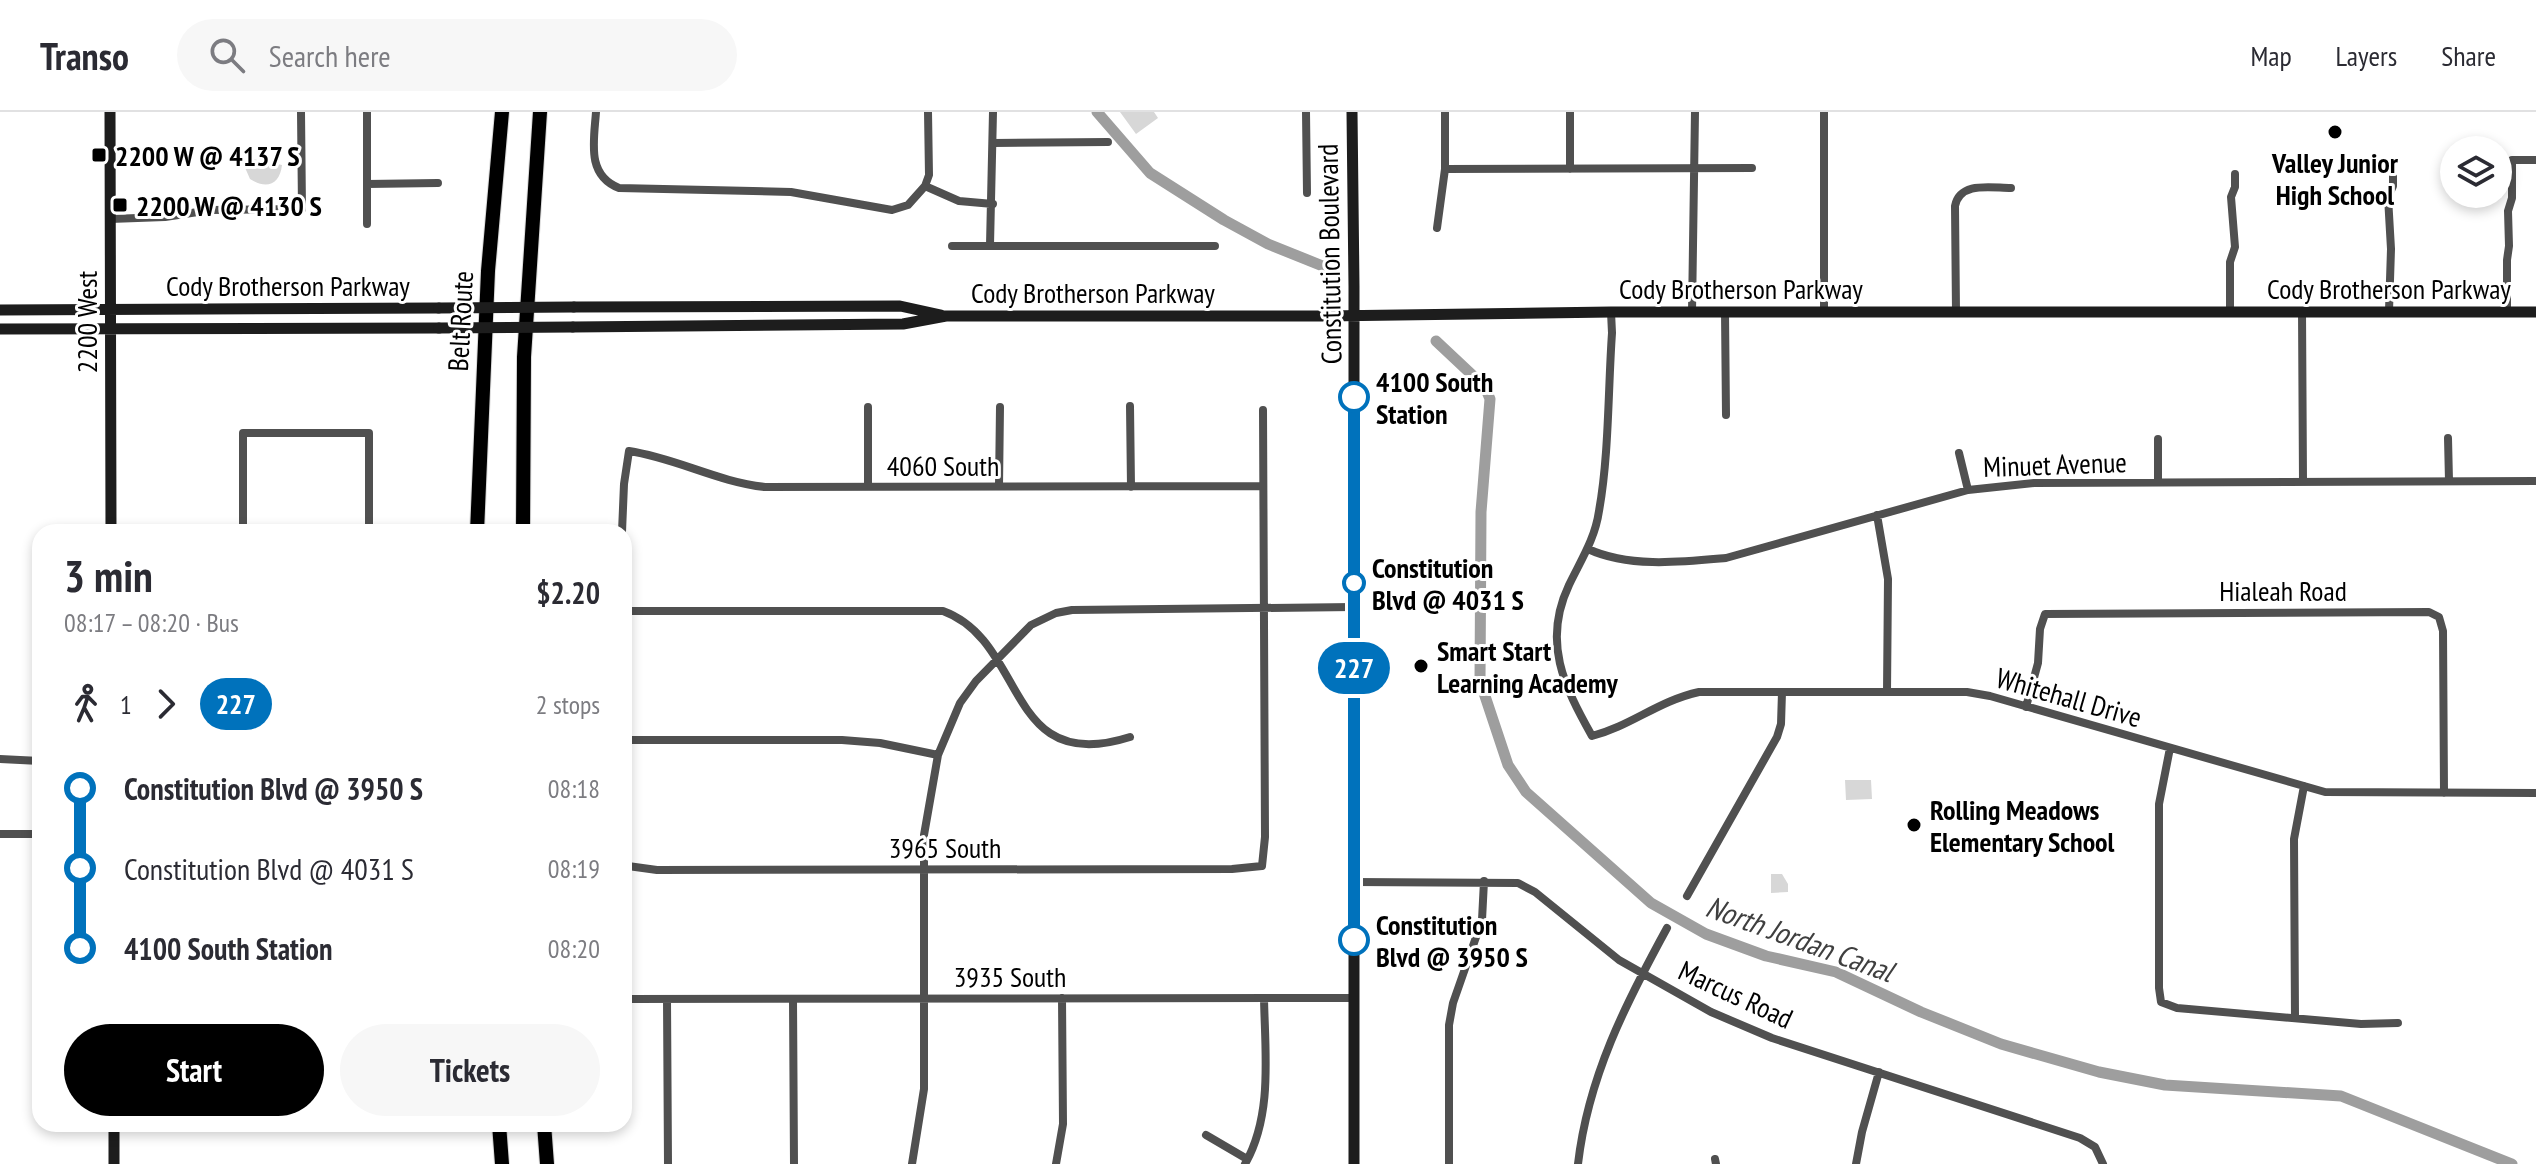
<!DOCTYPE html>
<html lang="en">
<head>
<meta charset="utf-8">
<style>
	body { margin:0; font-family:"PT Sans Narrow",sans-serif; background:#f7f7f7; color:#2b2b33; height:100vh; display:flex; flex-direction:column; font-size:30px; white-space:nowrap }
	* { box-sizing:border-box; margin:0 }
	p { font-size:26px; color:#7c7c81 }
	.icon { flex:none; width:44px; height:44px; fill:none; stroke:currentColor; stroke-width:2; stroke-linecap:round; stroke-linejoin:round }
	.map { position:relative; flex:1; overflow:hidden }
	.panel { position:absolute; left:32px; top:412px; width:600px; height:608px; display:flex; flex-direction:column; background:#fff; border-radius:24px; box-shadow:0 4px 12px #0003 }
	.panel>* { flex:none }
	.badge { padding:0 16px; border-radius:26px; font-size:28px; line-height:52px }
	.controls { position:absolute; left:2440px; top:24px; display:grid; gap:16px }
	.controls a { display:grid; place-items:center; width:72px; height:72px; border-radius:50%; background:#fff; box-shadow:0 4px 12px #0003; font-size:40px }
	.map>.badge { position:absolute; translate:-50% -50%; box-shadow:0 0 0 4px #fff }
	.legs { display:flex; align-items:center; gap:12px; height:88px; padding:0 32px; font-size:26px }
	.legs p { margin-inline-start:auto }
	.headline { display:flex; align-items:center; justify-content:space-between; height:136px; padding:0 32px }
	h1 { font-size:44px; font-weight:700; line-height:60px }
	.primary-button { display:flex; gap:16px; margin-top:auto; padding:16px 32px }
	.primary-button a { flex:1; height:92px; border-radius:48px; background:#000; color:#fff; font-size:32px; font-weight:700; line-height:92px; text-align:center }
	.primary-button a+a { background:#f7f7f7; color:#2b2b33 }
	ul { padding:0 32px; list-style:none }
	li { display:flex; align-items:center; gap:28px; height:80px; font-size:30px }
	li i { display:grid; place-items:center; width:12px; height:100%; margin:0 10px; background:currentColor }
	li i::after { content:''; width:20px; height:20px; margin:-10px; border:6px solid; border-radius:50%; background:#fff }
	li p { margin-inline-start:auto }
	li:first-child i { background:linear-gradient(#0000 50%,currentColor 0) }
	li:last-child i { background:linear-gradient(currentColor 50%,#0000 0) }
	header { display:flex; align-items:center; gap:48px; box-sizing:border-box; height:112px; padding:0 40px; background:#fff; border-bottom:2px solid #e1e1e2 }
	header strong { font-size:38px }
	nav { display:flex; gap:44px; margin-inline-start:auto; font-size:28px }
	.search { width:560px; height:72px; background:#f7f7f7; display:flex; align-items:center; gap:20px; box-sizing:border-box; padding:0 28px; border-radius:44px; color:#7c7c81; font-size:30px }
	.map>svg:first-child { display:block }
	.green { fill:#d7d7d7 }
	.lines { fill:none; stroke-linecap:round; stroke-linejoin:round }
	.canal { stroke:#9e9e9e; stroke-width:11 }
	.highway-casing { stroke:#dbdbdb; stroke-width:16 }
	.street { stroke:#505050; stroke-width:8 }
	.secondary { stroke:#1d1d1d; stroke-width:11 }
	.highway { stroke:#000; stroke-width:14 }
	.secondary-bridge { stroke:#1d1d1d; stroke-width:11 }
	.line-1-casing { stroke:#fff; stroke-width:18 }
	.line-1 { stroke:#0072bc; stroke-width:12 }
	.poi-dot { fill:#000; stroke:#fff; stroke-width:3 }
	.stop-1-dot { fill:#fff; stroke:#0072bc; stroke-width:4 }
	.labels { text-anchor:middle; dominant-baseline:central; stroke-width:6; stroke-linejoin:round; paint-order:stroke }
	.poi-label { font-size:28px; font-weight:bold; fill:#000; stroke:#fff; text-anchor:start }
	.street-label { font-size:28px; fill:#000; stroke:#fff }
	.stop-label { font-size:28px; font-weight:bold; fill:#000; stroke:#fff; text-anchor:start }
	.water-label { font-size:30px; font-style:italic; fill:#3f3f3f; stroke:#fff }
</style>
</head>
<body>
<header>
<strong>Transo</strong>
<div class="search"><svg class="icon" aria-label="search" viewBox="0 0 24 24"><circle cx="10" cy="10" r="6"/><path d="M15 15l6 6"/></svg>Search here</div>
<nav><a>Map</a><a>Layers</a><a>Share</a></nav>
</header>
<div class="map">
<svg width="2536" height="1052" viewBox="0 0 2536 1052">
	<rect width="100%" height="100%" fill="#fff"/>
	<!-- green -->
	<path class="green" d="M1120,0H1154L1158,6L1136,22Z
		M253,47L282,53C280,72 267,78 250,67L243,51Z
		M1845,668H1871L1872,687L1846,688Z
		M1771,762H1782L1788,772V780L1771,781Z"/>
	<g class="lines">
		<!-- canal -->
		<path class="canal" d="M1097,0L1150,61L1224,108L1268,132L1330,157
			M1436,229L1485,275L1490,287L1481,400L1480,569L1508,653L1526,680L1651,791L1706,822L1766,844L1836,860L1921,900L2001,932L2099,960L2165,973L2341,984L2512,1052"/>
		<!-- highway casing -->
		<g class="highway-casing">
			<path id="highway" d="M477,420L488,159L502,0
				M523,420L524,245L540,0
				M499,1012L502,1052
				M544,1012L547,1052"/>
		</g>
		<!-- street -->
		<path class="street" d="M367,0V112
			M596,0C594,29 586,63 619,76L791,80L892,98L908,93L925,74L929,63L928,0
			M1306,0L1307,81
			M1570,0V57
			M1824,0V200
			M993,31L1108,30
			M1445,57L1752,56
			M367,72L438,71
			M925,74L959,89L993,92
			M110,107L165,105L211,98L302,97L301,0
			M1437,116L1445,57V0
			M990,133L993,0
			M952,134H1215
			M2230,199V150L2235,135L2231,85L2235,75V62
			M2302,199L2303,370
			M2389,199L2391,137L2388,85L2393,74V63
			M1611,200L1612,221C1608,278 1609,344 1599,399C1595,427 1581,448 1569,473C1542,530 1564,574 1592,624C1631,614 1658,589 1699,580H1967L1990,584L2325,680L2536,681
			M1692,200L1695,0
			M1725,200L1726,303
			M1956,200L1955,94C1960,69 1991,76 2011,76
			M2507,200V148L2509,134L2508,99L2512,86V48H2536
			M1130,294L1131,375
			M868,295V375
			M2448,326L2449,369
			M1959,341L1968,378
			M2158,370V327
			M999,374L1000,295
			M1877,403L1888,467L1887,580
			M243,420V321H369V420
			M622,420L624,372L629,339C676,346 718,370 765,375L1263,374
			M1588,437C1629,456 1682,450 1726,446L1968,378L2034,371L2536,369
			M624,499H943C1028,530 1004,665 1130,625
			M2026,595L2038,551L2040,517L2045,502L2429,500L2439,505L2443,519L2444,681
			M624,628H842L880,631L938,643
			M2170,636L2159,692V876L2161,890L2177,896L2361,912L2398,911
			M0,647L40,649
			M0,722H40
			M624,727L628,754L657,758L1232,757L1262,754L1265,725L1263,298
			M1354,770L1518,771L1535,780L1619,848L1711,900L1772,926L2080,1026L2095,1035L2103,1052
			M1687,784L1777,625L1781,612L1782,580
			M630,887L1354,886
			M667,887L668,1052
			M793,887L794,1052
			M2295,906L2294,727L2304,674
			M1206,1023L1247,1047
			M1715,1047L1716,1052
			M912,1052L924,977V723L938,643L960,591L976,569L1031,513L1056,501L1072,498L1354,495
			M1056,1052L1063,1012L1062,886
			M1245,1052C1273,1003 1265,941 1264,886
			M1449,1052V913L1453,891L1482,808L1484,769
			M1578,1052C1588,965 1626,891 1667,816
			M1856,1052L1862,1020L1879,960"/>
		<!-- secondary -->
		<path class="secondary" d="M110,0L111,420
			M1352,0L1354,174V1052
			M574,195L900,194L941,203
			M0,198L439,196
			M573,215L903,212L946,204H1326L1611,200H2536
			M0,217L439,216
			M114,1052V1012"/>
		<!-- highway -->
		<use href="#highway" class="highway"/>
		<!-- secondary-bridge -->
		<path class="secondary-bridge" d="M439,196L574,195
			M439,216L573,215"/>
	</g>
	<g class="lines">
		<!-- line-1 casing -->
		<g class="line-1-casing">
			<path id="line-1" d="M1354,828V285"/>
		</g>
		<!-- line-1 -->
		<use href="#line-1" class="line-1"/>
	</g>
	<!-- markers -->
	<g class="poi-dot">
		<circle cx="2335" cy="20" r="8"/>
		<rect x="91" y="35" width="16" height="16" rx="4"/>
		<rect x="112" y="85" width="16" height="16" rx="4"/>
		<circle cx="1421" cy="554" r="8"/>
		<circle cx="1914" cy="713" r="8"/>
	</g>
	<g class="stop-1-dot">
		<circle cx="1354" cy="285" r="14"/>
		<circle cx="1354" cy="471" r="10"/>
		<circle cx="1354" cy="828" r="14"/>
	</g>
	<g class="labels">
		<!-- poi labels -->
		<g class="poi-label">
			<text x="115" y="43">2200 W @ 4137 S</text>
			<text x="2335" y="50" text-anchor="middle">Valley Junior<tspan x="2335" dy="32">High School</tspan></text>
			<text x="136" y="93">2200 W @ 4130 S</text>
			<text x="1437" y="538">Smart Start<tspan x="1437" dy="32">Learning Academy</tspan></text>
			<text x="1930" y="697">Rolling Meadows<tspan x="1930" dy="32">Elementary School</tspan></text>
		</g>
		<!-- street labels -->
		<g class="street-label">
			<text transform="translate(1329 142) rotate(-91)">Constitution Boulevard</text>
			<text x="288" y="173">Cody Brotherson Parkway</text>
			<text x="1741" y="176">Cody Brotherson Parkway</text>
			<text x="2389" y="176">Cody Brotherson Parkway</text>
			<text x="1093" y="180">Cody Brotherson Parkway</text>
			<text transform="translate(460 209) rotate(-87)">Belt Route</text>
			<text transform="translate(86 210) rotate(-90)">2200 West</text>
			<text transform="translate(2055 352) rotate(-2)">Minuet Avenue</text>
			<text x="943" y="353">4060 South</text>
			<text x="2283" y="478">Hialeah Road</text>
			<text transform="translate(2069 585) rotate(16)">Whitehall Drive</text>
			<text x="945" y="735">3965 South</text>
			<text x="1010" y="864">3935 South</text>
			<text transform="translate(1736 882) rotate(25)">Marcus Road</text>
		</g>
		<!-- stop labels -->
		<g class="stop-label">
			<text x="1376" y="269">4100 South<tspan x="1376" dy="32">Station</tspan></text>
			<text x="1372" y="455">Constitution<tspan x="1372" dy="32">Blvd @ 4031 S</tspan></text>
			<text x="1376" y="812">Constitution<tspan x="1376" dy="32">Blvd @ 3950 S</tspan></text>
		</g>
		<!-- water labels -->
		<g class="water-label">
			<text transform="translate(1800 826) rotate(20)">North Jordan Canal</text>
		</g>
	</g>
</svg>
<div class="controls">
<a><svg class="icon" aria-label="layers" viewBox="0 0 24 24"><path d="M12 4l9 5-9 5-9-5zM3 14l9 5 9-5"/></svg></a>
</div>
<b class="badge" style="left:1354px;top:556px;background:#0072bc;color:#fff">227</b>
<section class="panel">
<div class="headline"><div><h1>3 min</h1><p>08:17 – 08:20 · Bus</p></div><b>$2.20</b></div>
<div class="legs"><svg class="icon" aria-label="walk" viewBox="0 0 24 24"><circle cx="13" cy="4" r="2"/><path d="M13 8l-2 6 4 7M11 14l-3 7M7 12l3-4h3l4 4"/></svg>1<svg class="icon" aria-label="forward" viewBox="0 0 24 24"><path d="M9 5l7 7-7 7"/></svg><b class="badge" style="background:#0072bc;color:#fff">227</b><p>2 stops</p></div>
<ul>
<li><i style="color:#0072bc"></i><b>Constitution Blvd @ 3950 S</b><p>08:18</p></li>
<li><i style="color:#0072bc"></i><span>Constitution Blvd @ 4031 S</span><p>08:19</p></li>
<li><i style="color:#0072bc"></i><b>4100 South Station</b><p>08:20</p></li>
</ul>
<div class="primary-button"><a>Start</a><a>Tickets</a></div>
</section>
</div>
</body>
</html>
